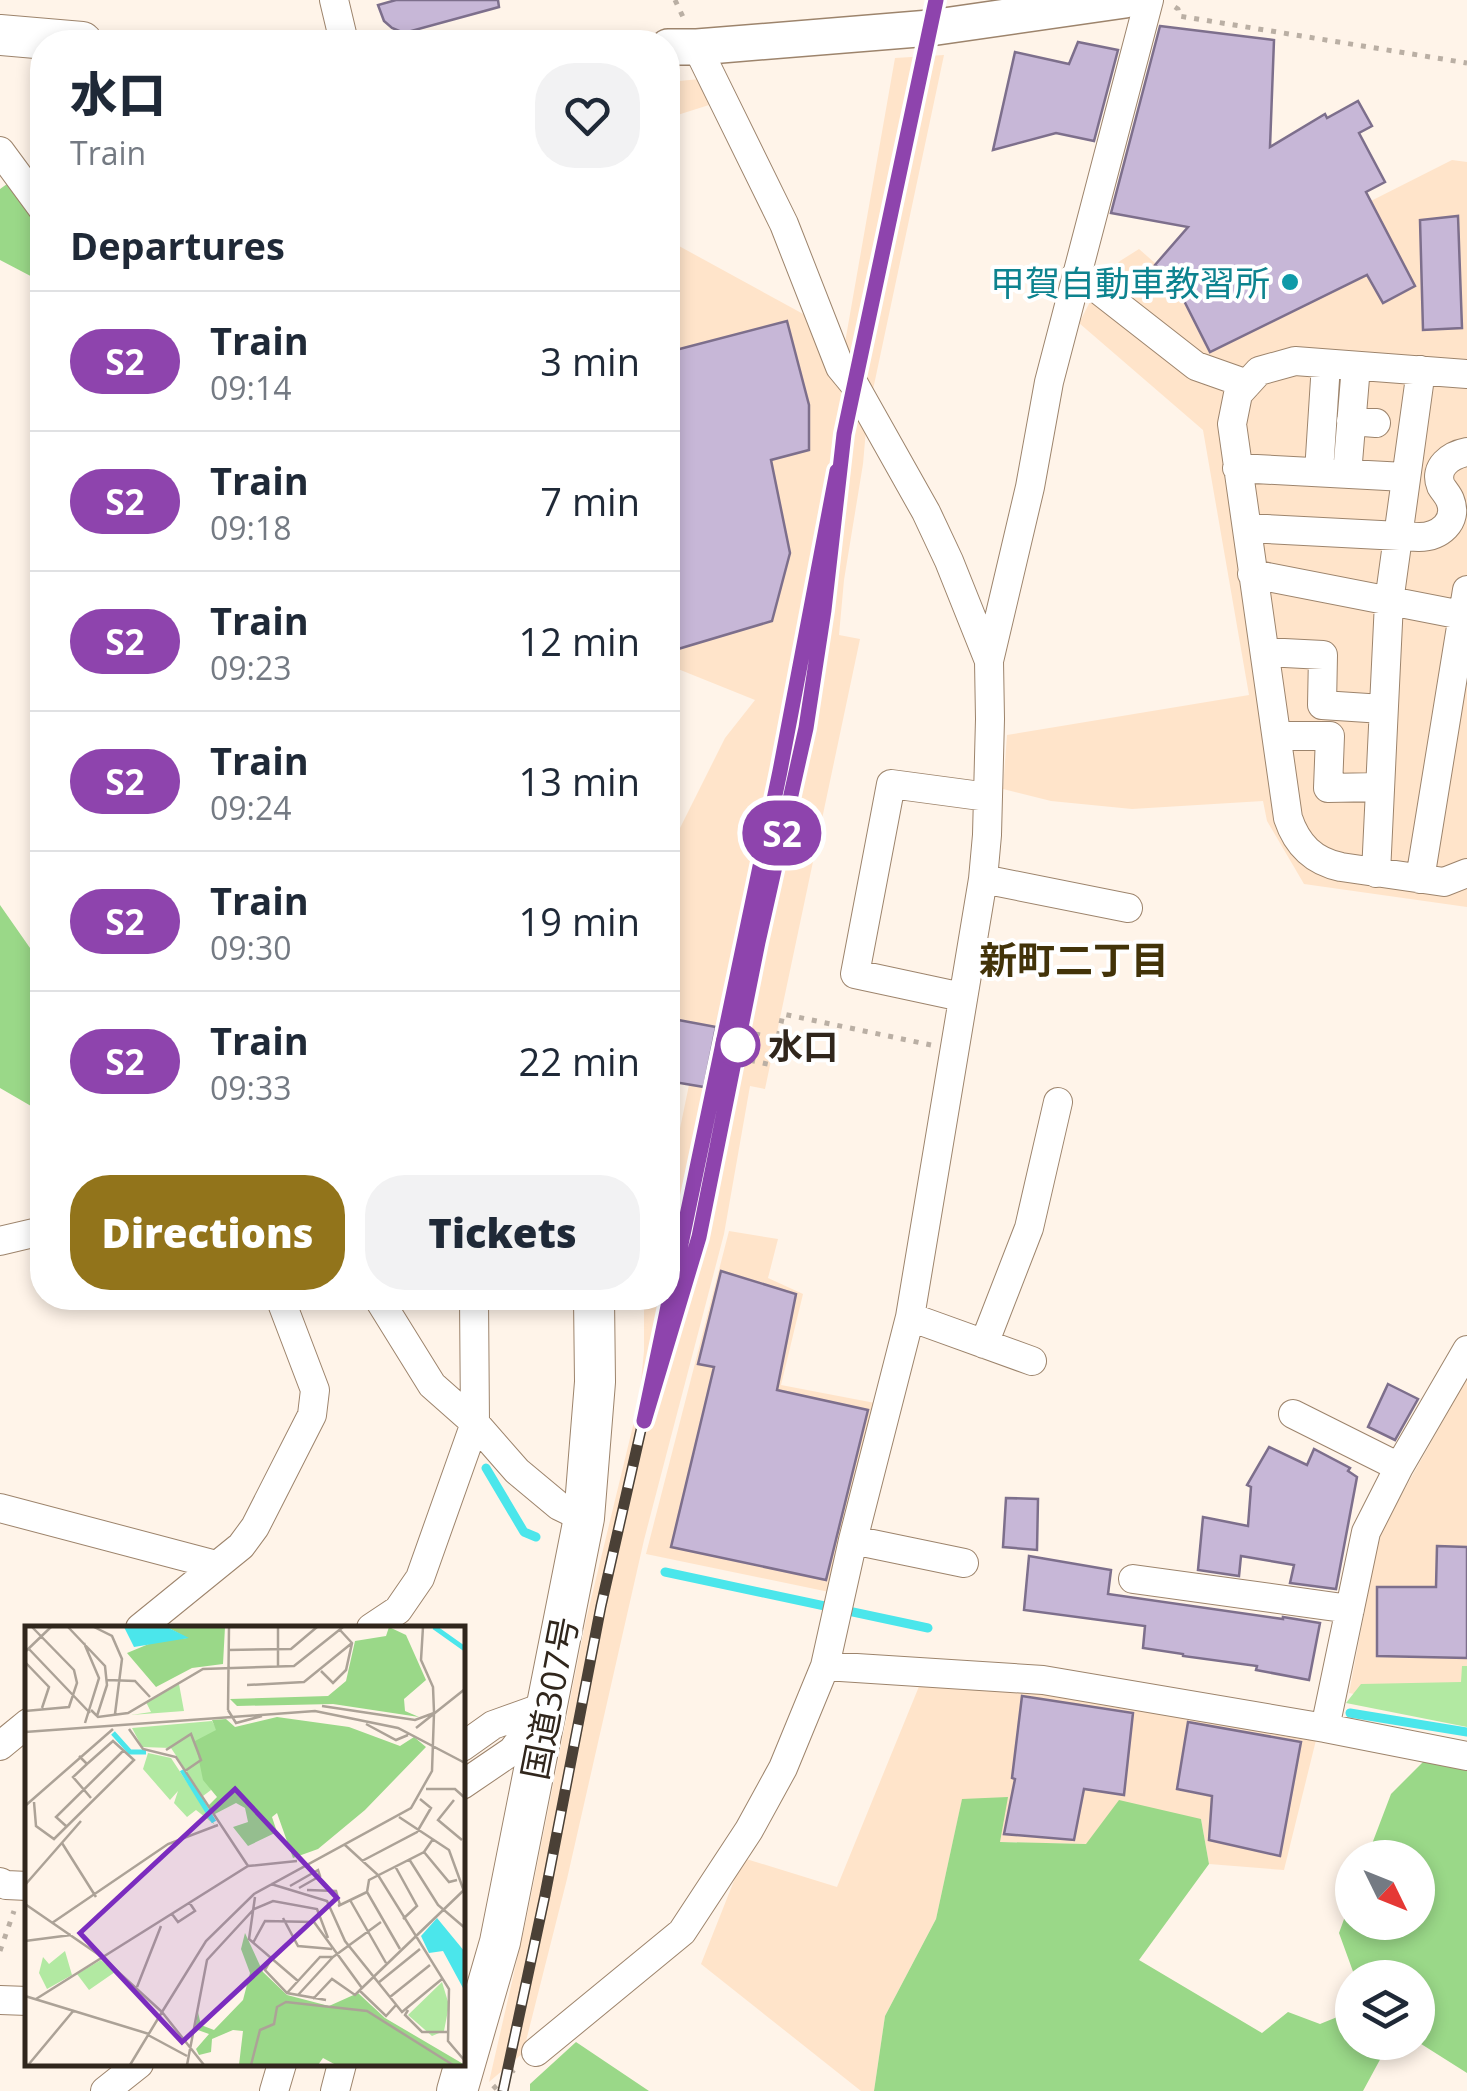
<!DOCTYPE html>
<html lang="en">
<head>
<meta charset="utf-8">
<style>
	body { margin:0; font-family:"Open Sans","Noto Sans JP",sans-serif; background:#f2f2f3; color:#1f2937; height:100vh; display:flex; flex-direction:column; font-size:38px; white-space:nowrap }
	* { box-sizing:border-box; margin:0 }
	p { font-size:32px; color:#747a83 }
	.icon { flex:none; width:55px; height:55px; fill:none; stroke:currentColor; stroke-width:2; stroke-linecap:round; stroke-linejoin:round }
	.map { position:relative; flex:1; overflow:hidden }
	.drawer { position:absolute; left:30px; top:30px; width:650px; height:1280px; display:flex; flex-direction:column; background:#fff; border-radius:40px; box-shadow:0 5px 15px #0003 }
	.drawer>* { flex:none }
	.badge { padding:0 20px; border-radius:32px; font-size:35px; line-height:65px }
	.needle { width:65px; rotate:133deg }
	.fabs { position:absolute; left:1335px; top:1840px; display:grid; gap:20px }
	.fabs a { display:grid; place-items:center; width:100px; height:100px; border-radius:50%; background:#fff; box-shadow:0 5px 15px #0003; font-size:50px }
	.map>.badge { position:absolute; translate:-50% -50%; box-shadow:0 0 0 5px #fff }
	h2 { padding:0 40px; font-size:38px; line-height:90px }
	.round { display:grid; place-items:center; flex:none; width:105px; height:105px; border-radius:40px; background:#f2f2f3 }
	.head { display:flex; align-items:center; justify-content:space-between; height:170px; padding:0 40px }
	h1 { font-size:48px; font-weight:800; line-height:75px }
	.button { display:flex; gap:20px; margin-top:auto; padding:20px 40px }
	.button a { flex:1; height:115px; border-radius:40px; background:#92741b; color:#fff; font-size:40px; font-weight:800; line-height:115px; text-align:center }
	.button a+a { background:#f2f2f3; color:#1f2937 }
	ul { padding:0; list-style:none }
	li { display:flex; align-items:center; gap:30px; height:140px; padding:0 40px; border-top:2px solid #e0e1e3 }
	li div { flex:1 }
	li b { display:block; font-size:38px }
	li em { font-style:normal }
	li .badge { min-width:110px; font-weight:700; text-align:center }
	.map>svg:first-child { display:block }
	.built { fill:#ffe4ca }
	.green { fill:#b2e9a2 }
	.forest { fill:#9ad888 }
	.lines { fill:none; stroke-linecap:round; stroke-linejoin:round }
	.stream { stroke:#4be6eb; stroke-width:9 }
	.building { fill:#c7b7d7; stroke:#7d6f8c; stroke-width:2.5 }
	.minor-casing { stroke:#9d846c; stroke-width:30 }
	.major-casing { stroke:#9d846c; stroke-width:38 }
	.highway-casing { stroke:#9d846c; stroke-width:42 }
	.path { stroke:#baafa4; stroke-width:5; stroke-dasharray:5 8; stroke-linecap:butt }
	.minor { stroke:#fff; stroke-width:28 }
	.major { stroke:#fff; stroke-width:35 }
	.highway { stroke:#fff; stroke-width:40 }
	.rail-casing { stroke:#4a4036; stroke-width:11 }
	.rail { stroke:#fff; stroke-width:8; stroke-dasharray:22; stroke-linecap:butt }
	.line-casing { stroke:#fff; stroke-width:22 }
	.line { stroke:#8e44ad; stroke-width:15 }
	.culture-dot { fill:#0f9aa8; stroke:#fff; stroke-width:4 }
	.stop-dot { fill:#fff; stroke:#8e44ad; stroke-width:5 }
	.labels { text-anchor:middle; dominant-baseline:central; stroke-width:8; stroke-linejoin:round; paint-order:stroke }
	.culture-label { font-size:35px; fill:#0d838f; stroke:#fff; text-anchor:end }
	.stop-label { font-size:35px; font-weight:bold; fill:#30261c; stroke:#fff; text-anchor:start }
	.street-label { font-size:35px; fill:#30261c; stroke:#fff }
	.neighbourhood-label { font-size:38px; font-weight:bold; fill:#423309; stroke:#fff }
	.inset-river { fill:none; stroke:#4be6eb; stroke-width:5 }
	.inset-road { fill:none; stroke:#aca297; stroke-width:2.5 }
	.view { fill:#7b2cbf; fill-opacity:0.15; stroke:#7b2cbf; stroke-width:5 }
	.inset-edge { fill:none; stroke:#30261c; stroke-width:5 }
</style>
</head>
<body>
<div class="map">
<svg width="1467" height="2091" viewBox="0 0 1467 2091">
	<rect width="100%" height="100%" fill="#fff4e9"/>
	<!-- built -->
	<path class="built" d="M944,55L867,418L863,464L844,580L839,635L860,639L765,1089L750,1086L724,1234L644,1540L567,1879L523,2053L489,2082L527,1916L586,1620L639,1401L644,1351V1298H668V1186L689,1085L668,1081V1047L672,1024L668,1005V880L678,832L725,738L755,700L668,665V240L816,321L840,371L895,58Z
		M700,79L709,105L668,118V82Z
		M1452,160L1467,162V907L1304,884L1267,821L1263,801L1132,809L1051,801L1003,789L1007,735L1249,695L1203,430L1079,323L1102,279L1120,261L1139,249L1189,293Z
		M729,1231L778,1239L768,1278L803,1294L781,1385L875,1403L834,1593L646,1554Z
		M1467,1378V1717L1349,1693L1379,1535Z
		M920,1684L1039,1693L1317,1736L1284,1870L1209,1864L1201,1819L1086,1844L999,1842L962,1800L936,1919L885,2016L874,2091H861L701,1964L743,1858L837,1887Z"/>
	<!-- green -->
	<path class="green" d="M1462,1666H1467V1727L1346,1703L1361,1684L1461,1682Z"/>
	<!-- forest -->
	<path class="forest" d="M7,184L42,231V282L0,260V189Z
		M0,905L37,958L42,962V1107L31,1106L0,1088Z
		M1427,1758L1467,1764V2073L1418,2042V1978L1355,1977L1339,1933L1352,1897V1922H1418V1858L1367,1857L1391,1794Z
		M1008,1797L1000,1842L1086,1844L1119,1800L1201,1819L1209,1864L1139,1960L1262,2033L1288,2012L1320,2024L1352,2011V2042L1389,2043L1363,2091H874L885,2016L936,1919L962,1799Z
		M576,2042L649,2091H530V2084Z"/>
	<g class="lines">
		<!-- stream -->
		<path class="stream" d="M486,1468L524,1532L536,1537
			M665,1572L928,1628
			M1350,1713L1467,1732"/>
	</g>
	<!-- building -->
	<path class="building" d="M396,0H498L499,7L404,33L392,28L384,21L378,5Z
		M1160,26L1274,40L1270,147L1325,114L1327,118L1358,101L1372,126L1359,133L1385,182L1366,192L1415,286L1383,303L1367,275L1210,352L1173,279L1155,265L1188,227L1111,213Z
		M1078,42L1118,50L1094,141L1056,133L993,150L1015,52L1069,64Z
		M1458,216L1462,328L1423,330L1420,220Z
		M787,321L809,405V450L771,460L790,553L772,621L668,652V352Z
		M673,1019L716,1027L704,1087L668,1081V1047Z
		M721,1271L796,1294L777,1390L868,1410L826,1580L671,1547L714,1367L698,1364Z
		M1388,1384L1418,1399L1395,1440L1368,1427Z
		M1269,1447L1307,1465L1314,1449L1350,1468L1348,1471L1357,1477L1336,1589L1290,1583L1294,1565L1241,1556L1239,1576L1198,1570L1203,1517L1248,1526L1251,1487L1247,1485Z
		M1006,1498L1038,1499L1037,1550L1003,1547Z
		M1437,1546L1467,1547V1658L1377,1656V1587H1436Z
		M1029,1556L1111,1570L1108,1594L1283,1619V1617L1320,1623L1309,1680L1256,1670L1257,1666L1183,1656V1654L1143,1648L1145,1626L1024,1610Z
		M1022,1696L1133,1713L1124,1795L1084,1789L1074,1840L1004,1834L1015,1779L1012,1778Z
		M1188,1722L1301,1742L1280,1856L1209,1840L1212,1796L1177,1789Z"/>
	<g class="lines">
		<!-- minor casing -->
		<g class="minor-casing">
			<path id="minor" d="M334,0L344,42
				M697,47L784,224L840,367L854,384L926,512L949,561L989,661
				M0,151L42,208
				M1077,273L1196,366L1247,384
				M1467,374L1295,361L1259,371L1238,394L1232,424L1288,818C1297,845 1313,861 1341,867L1444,882L1467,873
				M1351,421L1376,423
				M1237,468L1405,477
				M1319,472L1326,364
				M1347,474L1356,366
				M1247,528L1419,537C1439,537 1459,522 1450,500C1448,495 1444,491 1441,486C1433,467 1451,455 1467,452
				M1252,574L1467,616
				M1265,652L1323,655L1322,705L1383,709
				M1277,736H1330L1328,788L1379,787
				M1376,873L1389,602L1421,370
				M983,879L1128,908
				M1420,879L1467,590
				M962,997L855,974L891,784L988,797
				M0,1241L42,1231
				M378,1298L432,1385L475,1423L517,1471L559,1506L584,1518
				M910,1317L1032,1361
				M984,1344L1029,1228L1058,1102
				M1293,1414L1399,1467
				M0,1508L216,1565
				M853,1540L964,1563
				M1133,1579L1350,1609
				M140,1628L241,1546L255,1527L312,1415L315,1390L280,1298
				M371,1628L398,1610L420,1578L475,1423L474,1298
				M825,1666L1043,1680L1325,1728L1467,1756
				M1325,1728L1366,1532L1399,1467L1467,1350
				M0,1746L28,1723
				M462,1747L493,1725L546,1706
				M462,1785L512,1751L540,1715
				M0,1882L6,1885L28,1886
				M0,2000L28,2001
				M536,2052L682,1932L749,1830L783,1768L825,1666L853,1540L910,1317L983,879L987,835L990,719L989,661L1030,487L1049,382L1149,0
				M105,2091L139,2064
				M274,2091L282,2064
				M335,2091L342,2064"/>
		</g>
		<!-- major casing -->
		<g class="major-casing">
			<path id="major" d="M668,47H697L930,28L1125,0"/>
		</g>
		<!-- highway casing -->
		<g class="highway-casing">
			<path id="highway" d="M0,35L82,42
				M457,2091L500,1942L584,1518L595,1382L594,1298"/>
		</g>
		<!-- path -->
		<path class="path" d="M675,0L683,17
			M1175,7L1178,9L1179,16L1467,63
			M712,1052L772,1065L783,1014L931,1045
			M752,1061L758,1032
			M0,1951L14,1911
			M493,2089L514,2070"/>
		<!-- minor -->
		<use href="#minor" class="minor"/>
		<!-- major -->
		<use href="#major" class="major"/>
		<!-- highway -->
		<use href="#highway" class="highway"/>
		<!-- rail casing -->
		<g class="rail-casing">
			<path id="rail" d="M778,853L806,727L821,632
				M684,1288L699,1237L757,950
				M503,2091L545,1895L601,1606L643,1421L780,771L854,384L936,0"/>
		</g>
		<!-- rail -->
		<use href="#rail" class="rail"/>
	</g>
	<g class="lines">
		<!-- line casing -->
		<g class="line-casing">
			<path id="line" d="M837,471L780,771L644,1421L699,1237L758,942L806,728L824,610L844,434L936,0"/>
		</g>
		<!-- line -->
		<use href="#line" class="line"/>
	</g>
	<!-- markers -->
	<circle class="culture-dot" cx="1290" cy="282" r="10"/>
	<circle class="stop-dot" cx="738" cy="1045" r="20"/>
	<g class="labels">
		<!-- culture labels -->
		<g class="culture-label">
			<text x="1270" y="282">甲賀自動車教習所</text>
		</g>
		<!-- stop labels -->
		<g class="stop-label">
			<text x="768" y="1045">水口</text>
		</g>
		<!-- street labels -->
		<g class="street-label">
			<text transform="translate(549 1698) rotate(-79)">国道307号</text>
		</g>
		<!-- neighbourhood labels -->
		<g class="neighbourhood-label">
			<text x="1074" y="959">新町二丁目</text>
		</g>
	</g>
	<!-- overview -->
	<g transform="translate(25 1626)">
		<rect width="440" height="440" fill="#fff4e9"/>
		<path d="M154,58L159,85L106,89L126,86L121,76ZM187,95L192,104L178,140L186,164L178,170L146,122L117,121L107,102ZM123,127L146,132L190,199L171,184L162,191L149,177L153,165L145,174L118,143ZM40,325L47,349L22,363L14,347L18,331L24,338ZM76,334L90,346L64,364L52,348ZM417,356L424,379L419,405L407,410L383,389Z" fill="#b2e9a2"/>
		<path d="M142,1H200L198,38L167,42L131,61L102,27L131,15L162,12ZM364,1L381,9L401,54L379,73L380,85L394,91L308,78L212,80L205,73L303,70L321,55L330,15L361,10ZM252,91L324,101L375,120L389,111L401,121L340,184L293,223L268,232L252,187L247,191L252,206L223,220L208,201L223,196L220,182L211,177L188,189L183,180L192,171L178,154L170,115L191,104L187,94L201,93L210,101ZM220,307L238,346L262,369L304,380L333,367L360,392L440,439H311L298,432L293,439H214L218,405L208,404L187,413L186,426L174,429L171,423L184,408L170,403L173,386L176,399L189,404L218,374L225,347L216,323Z" fill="#9ad888"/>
		<path d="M99,1H142L164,12L109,21ZM412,292L440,326L438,362L418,325L404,327L396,310Z" fill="#4be6eb"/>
		<path class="inset-river" d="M409,1L440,23M88,107L105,126H121M157,144L189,196"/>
		<path class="inset-road" d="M43,1L80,40L82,59L72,90M69,1L87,10L97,33L90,88M253,1V42M398,1L396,34L408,61L409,86M59,17L74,52L60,97M3,22L65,87M203,24L266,23L292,1M0,26L26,1M0,36L24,61L17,82M296,45L308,57L321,44L327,17L315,4M82,54L110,55L125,71M222,59L279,56L327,17M297,80L390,94L409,87M66,84L73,91L103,87L178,43L269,40L318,1M203,84L204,1M203,84L211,97L237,90M0,85L44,81L52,57L49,44L7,1M341,98L371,114L383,109M391,102L440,63M104,103L118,123L151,131L223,240M0,106L290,85L373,102L440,137M141,124L166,108L176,134L160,145M62,138L48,151L66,172M401,163H430L440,172M429,174L413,194L437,214M9,176L11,200L29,213L109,134L88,115L62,138L54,130M0,180L88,103M374,191L424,224L440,268M41,200L31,191L99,124M37,217L71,271M320,219L353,249L424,363L423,415L440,435M399,226L424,256L432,254M384,233L413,279L440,302M337,235L392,206L406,182L395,173M370,240L392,280L378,293M246,258L302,275L320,315L377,386L417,353M0,259L56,195M265,260L293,244L295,250L274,262M282,264L311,265L315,279M230,271L224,313L273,355M325,274L361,337M0,278L77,331L137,386M313,280L342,266M147,288L153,296L170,285L164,276M258,292L273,320L307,323M27,297L143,218L193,199M0,315L46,309M228,317L240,295L289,296L337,362L440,263M375,323L342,266L344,254L399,226L408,213M248,330L240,344L262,367L301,374M353,357L395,323M112,361L136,300M334,364L361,390L371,379M262,367L295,331H308L356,296M273,369L308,331M0,370L124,408M365,371L405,339M11,373L223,240L272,235M288,373L307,353L330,369L337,362M383,384L380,389L397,406H422M123,409L162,430M4,438L49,384M105,439L137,386M162,439L182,334L229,283L248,275L292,283L303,312M179,439L137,386L181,315L229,268L386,182L407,145L409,87M226,439L235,404L249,398L252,381L261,376L342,385L428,439"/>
		<path class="view" d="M210,163L312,272L157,416L55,307Z"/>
		<rect width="440" height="440" class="inset-edge"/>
	</g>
</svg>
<div class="fabs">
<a><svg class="needle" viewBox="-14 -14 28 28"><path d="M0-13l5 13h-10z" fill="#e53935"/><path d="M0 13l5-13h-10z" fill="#747a83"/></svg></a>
<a><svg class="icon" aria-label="layers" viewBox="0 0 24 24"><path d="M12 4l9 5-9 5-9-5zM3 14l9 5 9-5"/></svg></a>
</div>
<b class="badge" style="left:782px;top:833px;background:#8e44ad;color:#fff">S2</b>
<section class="drawer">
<div class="head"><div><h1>水口</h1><p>Train</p></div><a class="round"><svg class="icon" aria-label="heart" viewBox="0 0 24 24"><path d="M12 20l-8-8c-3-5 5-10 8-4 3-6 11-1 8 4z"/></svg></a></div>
<h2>Departures</h2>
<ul>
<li><span class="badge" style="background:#8e44ad;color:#fff">S2</span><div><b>Train</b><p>09:14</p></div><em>3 min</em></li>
<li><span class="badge" style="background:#8e44ad;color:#fff">S2</span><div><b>Train</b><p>09:18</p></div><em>7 min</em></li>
<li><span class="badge" style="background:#8e44ad;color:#fff">S2</span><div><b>Train</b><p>09:23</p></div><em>12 min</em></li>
<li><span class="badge" style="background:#8e44ad;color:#fff">S2</span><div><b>Train</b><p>09:24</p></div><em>13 min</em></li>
<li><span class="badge" style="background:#8e44ad;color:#fff">S2</span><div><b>Train</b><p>09:30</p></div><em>19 min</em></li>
<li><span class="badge" style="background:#8e44ad;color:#fff">S2</span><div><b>Train</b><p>09:33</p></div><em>22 min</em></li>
</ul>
<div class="button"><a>Directions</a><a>Tickets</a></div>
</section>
</div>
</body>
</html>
